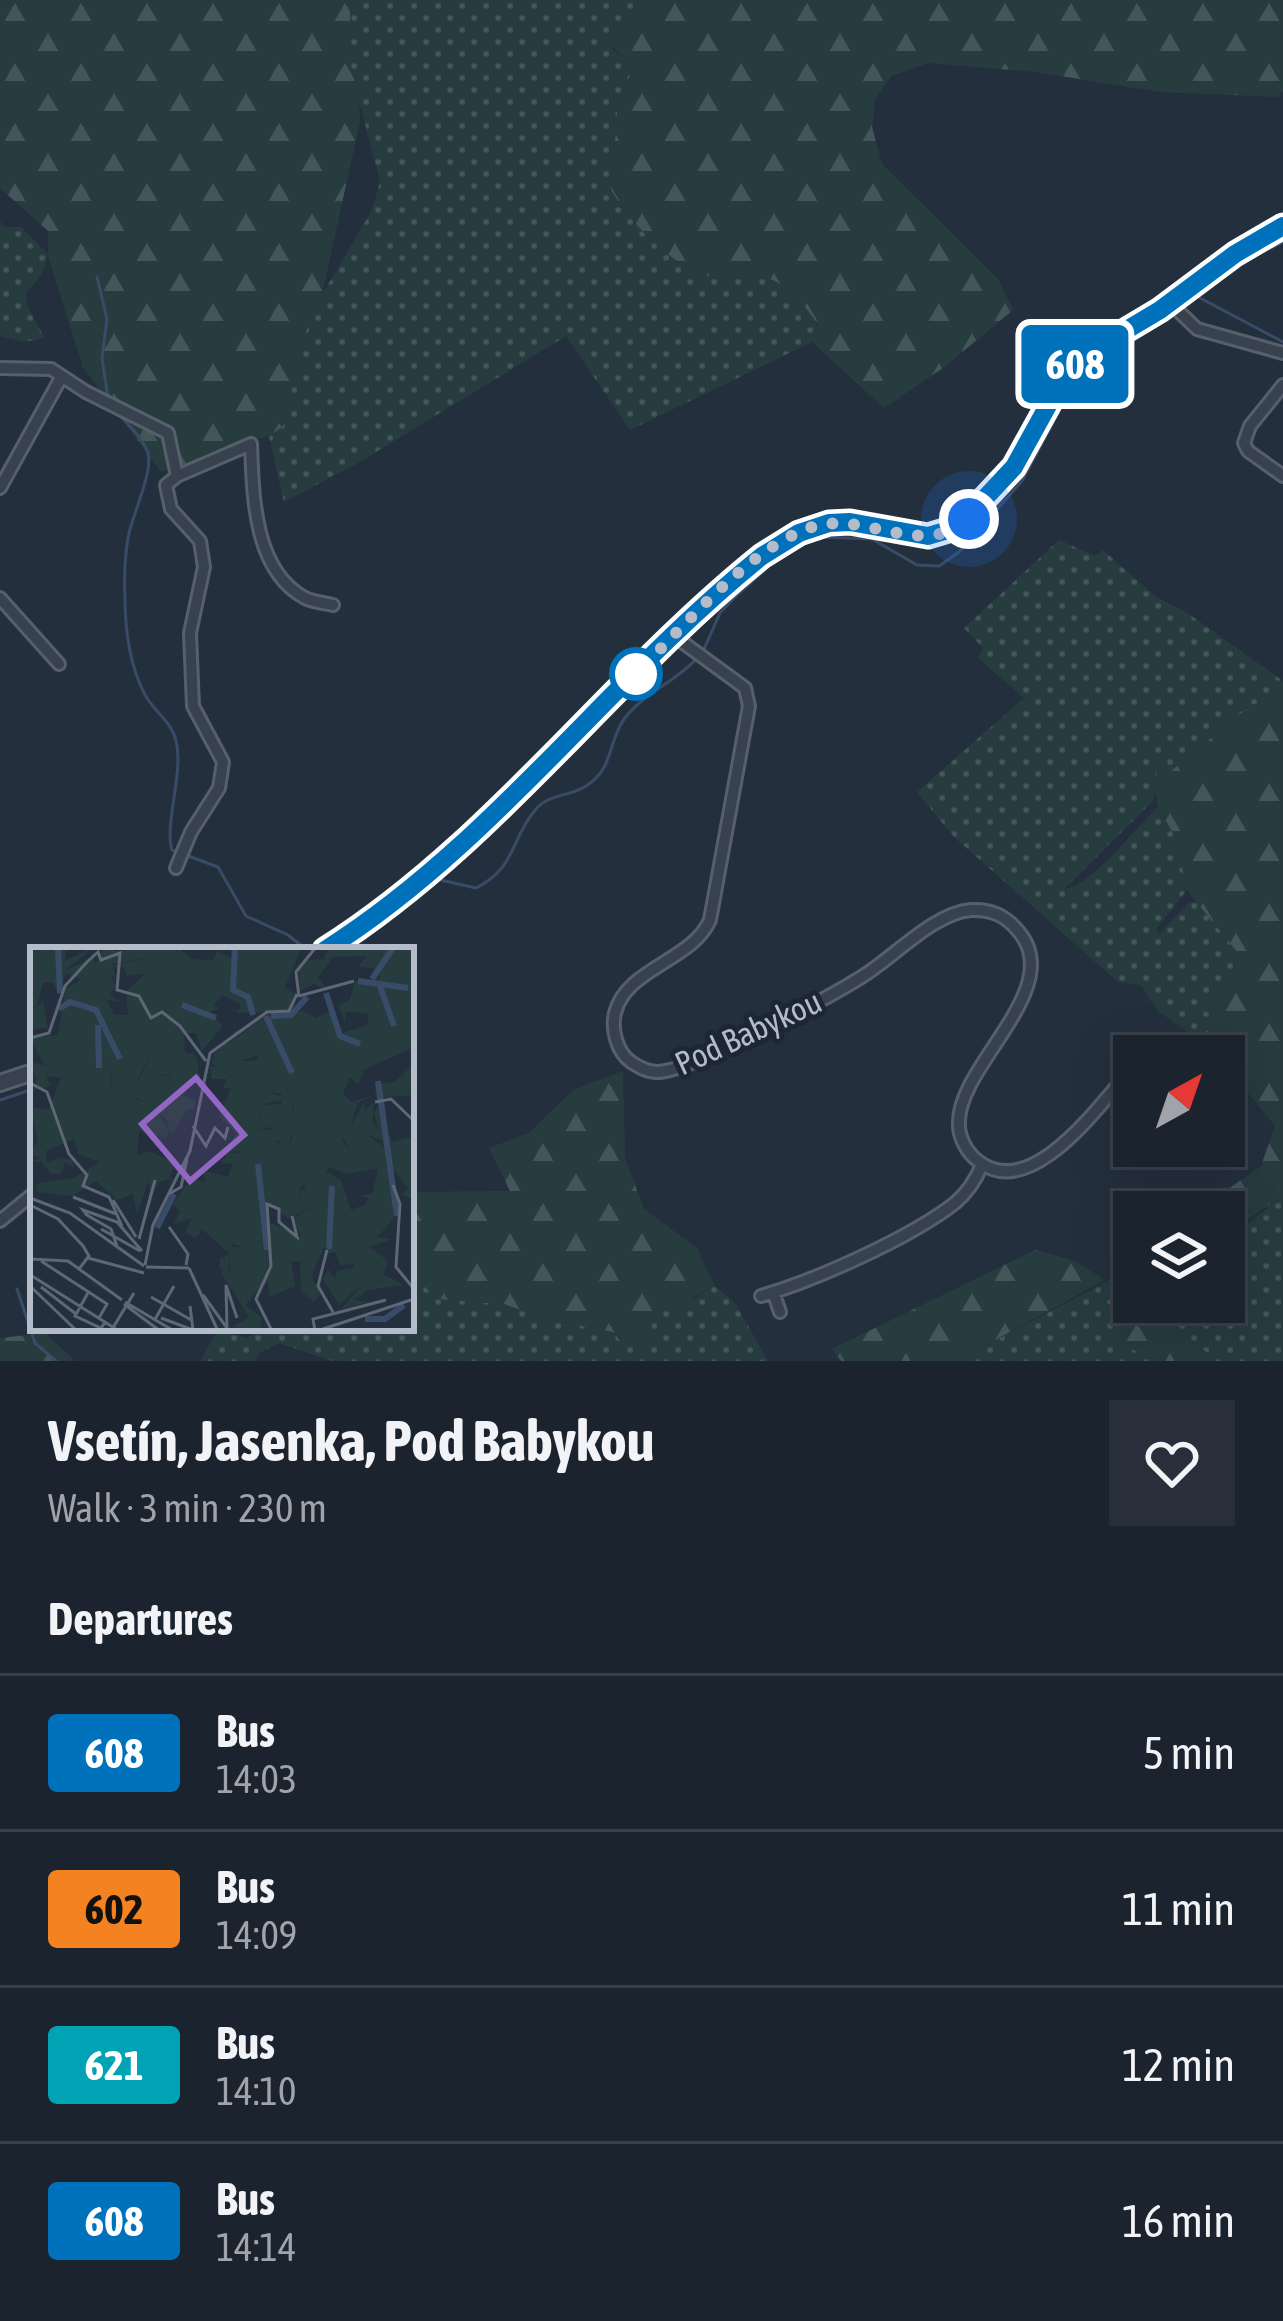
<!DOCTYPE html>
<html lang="en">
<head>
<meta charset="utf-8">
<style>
	body { margin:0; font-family:"Asap Condensed",sans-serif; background:#282f3a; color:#f1f3f6; height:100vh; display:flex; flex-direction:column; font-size:45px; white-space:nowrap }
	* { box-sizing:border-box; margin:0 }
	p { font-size:39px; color:#a0a4aa }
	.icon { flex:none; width:66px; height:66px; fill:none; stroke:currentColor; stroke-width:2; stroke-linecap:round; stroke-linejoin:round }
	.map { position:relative; height:1361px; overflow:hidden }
	.panel { display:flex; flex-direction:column; background:#1b232e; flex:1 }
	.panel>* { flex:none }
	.badge { padding:0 24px; border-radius:9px; font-size:42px; line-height:78px }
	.needle { width:78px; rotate:40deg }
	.controls { position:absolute; left:1113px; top:1035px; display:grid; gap:24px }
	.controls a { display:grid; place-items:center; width:132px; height:132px; border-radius:0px; background:#1b232e; box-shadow:0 12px 48px #0002,0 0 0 3px #39404a; font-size:60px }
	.you { position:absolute; width:60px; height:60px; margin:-30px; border:9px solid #fff; border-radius:50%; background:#1a73e8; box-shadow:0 0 0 18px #1a73e833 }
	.map>.badge { position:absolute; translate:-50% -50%; box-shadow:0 0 0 6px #fff }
	h2 { padding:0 48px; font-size:45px; line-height:108px }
	.round { display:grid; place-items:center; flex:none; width:126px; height:126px; border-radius:0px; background:#282f3a }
	.overview { display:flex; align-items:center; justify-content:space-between; height:204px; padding:0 48px }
	h1 { font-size:57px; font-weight:700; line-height:90px }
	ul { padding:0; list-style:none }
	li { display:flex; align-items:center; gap:36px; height:156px; padding:0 48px; border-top:3px solid #39404a }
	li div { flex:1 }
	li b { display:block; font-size:45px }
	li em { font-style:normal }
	li .badge { min-width:132px; font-weight:700; text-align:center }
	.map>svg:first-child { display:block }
	.grass { fill:url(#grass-dots) }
	.forest { fill:url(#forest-firs) }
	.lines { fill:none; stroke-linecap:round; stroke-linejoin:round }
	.stream { stroke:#394c67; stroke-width:3 }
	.minor-casing { stroke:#565f6c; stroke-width:16 }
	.tertiary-casing { stroke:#565f6c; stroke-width:20 }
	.minor { stroke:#38414e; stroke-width:10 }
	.tertiary { stroke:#38414e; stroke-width:14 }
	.line-casing { stroke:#fff; stroke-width:27 }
	.line { stroke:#0072bc; stroke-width:18 }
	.walk { stroke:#b4bcc9; stroke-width:12; stroke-dasharray:0 21.6 }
	.stop-dot { fill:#fff; stroke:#0072bc; stroke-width:6 }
	.labels { text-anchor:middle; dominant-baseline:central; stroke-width:10; stroke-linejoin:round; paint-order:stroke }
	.street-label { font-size:33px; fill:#b4bcc9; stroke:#1d2633 }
	.inset-river { fill:none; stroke:#394c67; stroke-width:6 }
	.inset-road { fill:none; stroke:#5e6776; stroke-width:3 }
	.view { fill:#9266c3; fill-opacity:0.15; stroke:#9266c3; stroke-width:6 }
	.inset-edge { fill:none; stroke:#b4bcc9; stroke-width:6 }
</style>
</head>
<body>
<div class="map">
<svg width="1283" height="1361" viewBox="0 0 1283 1361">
	<defs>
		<pattern id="grass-dots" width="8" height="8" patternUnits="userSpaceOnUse" patternTransform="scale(3)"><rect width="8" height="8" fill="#263c3f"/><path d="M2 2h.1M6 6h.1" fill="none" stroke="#435659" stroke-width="1.8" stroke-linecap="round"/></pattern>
		<pattern id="forest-firs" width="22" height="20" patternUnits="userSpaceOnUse" patternTransform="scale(3)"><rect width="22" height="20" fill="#263c3f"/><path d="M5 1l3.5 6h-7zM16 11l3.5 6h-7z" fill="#435659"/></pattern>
	</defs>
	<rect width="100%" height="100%" fill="#242f3e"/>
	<!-- grass -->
	<path class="grass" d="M350,0H647L612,49L628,60L632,71L618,105L611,190C634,226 668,264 711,277C728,282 742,277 759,277C783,277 805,305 817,323L812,342L630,430L566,336L358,463L284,502L269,437L283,426L310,315L372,210L380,182L350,66Z
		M0,221L4,227H21L48,254C37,306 6,272 45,338L24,342L0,336Z
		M1059,540L1095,556L1103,550L1156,597L1186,612L1283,681V692L1249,707L1171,771H1157L1154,800L1064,889C1093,885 1135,828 1158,807L1177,840L1187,890L1156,929L1160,933L1190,902H1198L1238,953L1227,984L1203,1008L1219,1018L1197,1039L1157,1010L1141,985L1118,982L954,837L917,792L1024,698L978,658L983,648L964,628Z
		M1278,1199L1283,1200V1361H1212V1356L1134,1302H1224V1244Z
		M1134,1260V1302L1129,1299L1113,1315L1118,1344L1165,1361H957L1115,1277Z
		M411,1266L436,1299L504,1304L547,1319L613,1332L620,1340L649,1312L696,1298L714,1285L735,1303L768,1361H333L279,1343L259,1353L254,1361H200L219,1328L246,1338L264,1328H411Z"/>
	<!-- forest -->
	<path class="forest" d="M0,0H350V66L359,95L360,121L322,295L310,316L283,426L271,435L161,472L83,367L48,256V231L0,188Z
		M647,0H1283V91L1277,97L1160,92L1036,72L928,63L891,76L875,100L872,127L882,164L998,279L1013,310L943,368L884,408L812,342L817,323C805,305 782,277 759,277C742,277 727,282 711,277C668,264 634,226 611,190L618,104L632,71L628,60L606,41Z
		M1283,692V1200L1278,1199L1224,1235V1212H1195L1261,1166L1275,1126L1224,1064V1056H1218L1201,1036L1216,1021L1203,1008L1227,984L1238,953L1187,890L1177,840L1158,807L1154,784L1157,771H1171L1249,707Z
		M623,1071L625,1158L644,1209L697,1248L714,1285L675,1309L649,1312L652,1327L645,1342L633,1346L613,1332L547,1319L504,1304L436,1299C425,1289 421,1277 411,1266V1192L510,1191L489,1148L529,1133L573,1090Z
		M1035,1250L1075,1261L1105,1280L957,1361H841L832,1349Z
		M1129,1299L1212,1356V1361H1165L1118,1345C1114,1325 1109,1310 1129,1299Z
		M45,1333L75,1361H0V1338Z"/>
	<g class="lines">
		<!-- stream -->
		<path class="stream" d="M97,277L107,319L102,358L108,398
			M1200,298L1283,342
			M121,416C129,426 144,440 148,453C153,471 134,512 129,533C125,553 124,576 125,597C125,630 130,666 145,695C154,711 172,722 176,741C184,773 164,824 172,850L218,867L246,916L288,935L307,950
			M704,649L720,613L734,598L783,553L821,537L872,539L917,565L939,566L959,552L1022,481L1077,377L1087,365L1173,314L1240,263L1283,242
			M432,878L476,888C517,867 510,839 536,809C550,793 570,797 586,786C612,770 608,747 621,724C638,695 677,682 698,657
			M355,950L360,938
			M0,1100L33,1089
			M17,1289L35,1343L56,1361"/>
		<!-- minor casing -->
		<g class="minor-casing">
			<path id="minor" d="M1170,303L1197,329L1283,353
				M0,368L51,369L86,392L168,433L177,476L251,444C253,494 253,570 305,598C313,602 324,603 333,605
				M1283,385L1250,426L1244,443L1248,451L1283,476
				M0,488L62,376
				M0,598L59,664
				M674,636L745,688L749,706L710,920C692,961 626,968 615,1013C611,1030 617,1052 631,1062C639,1067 647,1072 657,1072C691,1072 829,998 863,976C894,957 934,913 971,910C992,909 1006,916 1019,932C1066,988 960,1064 959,1121C958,1136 966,1152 978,1161C1032,1204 1102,1101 1134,1066
				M176,868L191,832L219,788L223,762L193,706L190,633L204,567L200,541L171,509L166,485L177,476
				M1143,1056L1155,1043
				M0,1221L33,1194
				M773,1292L780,1312
				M761,1296C816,1280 910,1238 955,1203C967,1193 976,1179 982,1165"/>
		</g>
		<!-- tertiary casing -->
		<g class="tertiary-casing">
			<path id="tertiary" d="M325,950C494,846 609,679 762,555C784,540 808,524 836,522C878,520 923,553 961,525C991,504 1018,466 1035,433C1046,411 1055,388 1071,369C1096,340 1131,329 1162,308C1203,281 1240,250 1283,226
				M0,1083L33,1072"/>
		</g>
		<!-- minor -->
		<use href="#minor" class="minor"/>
		<!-- tertiary -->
		<use href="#tertiary" class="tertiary"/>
	</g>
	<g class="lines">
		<!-- line casing -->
		<g class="line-casing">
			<path id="line" d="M325,950C493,844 609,679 762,556L799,533L829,523L850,522L928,536L958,527L1014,467L1061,382L1083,356L1160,310L1235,254L1283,226"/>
		</g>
		<!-- line -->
		<use href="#line" class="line"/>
		<!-- walk -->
		<path class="walk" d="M636,674L633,676C683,629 744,552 809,528C863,508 921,561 969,519"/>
	</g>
	<!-- markers -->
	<circle class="stop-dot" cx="636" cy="674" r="24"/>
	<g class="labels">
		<!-- street labels -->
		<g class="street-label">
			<text transform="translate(748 1032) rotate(-25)">Pod Babykou</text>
		</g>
	</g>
	<!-- overview -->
	<g transform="translate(30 947)">
		<rect width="384" height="384" fill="#242f3e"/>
		<path d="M73,0L86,4L148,0L144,14L133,8L82,17L86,31L65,19ZM234,71L232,107L203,116L235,132H182L180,120L198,119L182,113L185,105ZM166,109L170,131L158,124L152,139L132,146L158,162L142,188L135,171L107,151L80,159L82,127L108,135L120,110V126L147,131L155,121L148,116ZM246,126L264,152L259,178L243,169H231L226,180L208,175L217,163L196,161L210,154L197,153L202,140L224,143V158L251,157L252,147L240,145ZM335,155L334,165L344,155L343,174L355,195L341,189L322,207L314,191L330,185L321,178ZM210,179L221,182L219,203L226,182L264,184L258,197L246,193L250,199H232L229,211L218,212L214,204L195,205ZM284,215L301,217L281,255L267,252L279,233L246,231L236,244L239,238L227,233L230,220L279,223ZM182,261L189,275L201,268L211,275L215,286L200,300H236L238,333L215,358L231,370V384L202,380L219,370L190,324L200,325V307L164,275ZM322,304L335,309L353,335L339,331L309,358L293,332L298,322L305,333L306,324L324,321Z" fill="#263c3f"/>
		<path d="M0,0H36L35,14L62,1L33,25L64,10L66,19H78L122,10L126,0L124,11L138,4L144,14L148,0L161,12L183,13L187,4L201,11V0H272L255,40L264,47L260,63L208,66L197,60L208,64L211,57L192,48L183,59L190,61L180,65L193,79L172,104L166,86H154L155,105L167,108L148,116L170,131L153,148L166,154L164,162L145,163L132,148L140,128L121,127L119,134L115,138L119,110L107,135L81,128V160L98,149L123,159L139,184L136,191L109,184L107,209L118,204L147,216L139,230L143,232L139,240L141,232L128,235L122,249L118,234L107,268L103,247L87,253L66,234L42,249L6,245L8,236L44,231L69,215L48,207L44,192L16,204L17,217L28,210L42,213L44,221L35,215L31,227H21L12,215H0L10,211L0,206L8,193L0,160L18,163L31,131L16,129L21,139L4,143L0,153L6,132L0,114L15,119L0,91L28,88L36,41L52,33L36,26L29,48L23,35L13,36L7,60L13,54L18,81L0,83ZM93,20L97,29L115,27L96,44L98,68H84L77,53L90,55L80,48L86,39L77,21ZM299,0H384V100L334,123L328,137L320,130L313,147L322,155L344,148L328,156L321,178L337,181L312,193L322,206L339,189L354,200L344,167L348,158L362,195L384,189V253L372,248L378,242L363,221V273L347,290L362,292L340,300L358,314L354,328L374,338L338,343L325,353L339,355L311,362L339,330L353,336L334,308L321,305L325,317L310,318L305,305L294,307L299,291L281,328L290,347L284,355L271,344L270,314L261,315L265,339L239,350L236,300L212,316L219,303L200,308L198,327L189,320L190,311L215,301L199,295L213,287L211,276L201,268L187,280L180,261L178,278L170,275L173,268L164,274L173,282L165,291L155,285L162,271L144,277L150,264L143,257L161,231L176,235L172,223L198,230L203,216L198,217L189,214L197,210L192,205L204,191L197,205L210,206L205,192L221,190L220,181L205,186L189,169L201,141L192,142L199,129L181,115L204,85L235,69L274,64L286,71L301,64L312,86L337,78L339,67L324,65H316L315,76L308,59L320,53L325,34L349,32L350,23L328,19L337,9L303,10L288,31L298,43L284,37L270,44L269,24L278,13L294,12ZM234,71L227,114L182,113L192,99L197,109V95ZM247,127L264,152L263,165L232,169L226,180L208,175L224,159L259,152L240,145L248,142ZM239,180L252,189L264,184L261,194L232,199L229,211L218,212L216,193L220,203L226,183ZM285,215L317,227L348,221L343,245L329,250L338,251L336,257L321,263L311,233L299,226L283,233L282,254L268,253L272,238H282L263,221L280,228ZM240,257L258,272L284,259L263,272L271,290L232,272ZM384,117V148L346,151L345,138L364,135Z" fill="#263c3f" fill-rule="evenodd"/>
		<path class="inset-river" d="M28,0L30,46M205,0L203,43L218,50L223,68M342,32L363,1M328,34L378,41M349,36L364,79M296,46L310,89L330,97M152,58L186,71M29,62L40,55L66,63L90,112M236,69L262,126M241,69L261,68L277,50M68,78L69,121M348,134L367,269M228,217L237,303M127,281L144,247M299,302L302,239M335,372H355L374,358"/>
		<path class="inset-road" d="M269,49L324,34M269,50L266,25L286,0M0,91L19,86L35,39L58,14L68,5L71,13L90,6L87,43L109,49L121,71L132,65L150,79L176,114M0,136L17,145L39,207L57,228L53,239L79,250L92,279M345,155L361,152L384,174M163,179L176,199L185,181L195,191L198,180M363,238L370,257L366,320L384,342M139,247L151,240L157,212M43,250L86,267M0,251L40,266L114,319M83,253L106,290M0,258L28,272L53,299L59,309L49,322M55,267L81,282L87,299M57,268L53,263L87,275L112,304M139,280L158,307L156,318M71,282L110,304M109,292L125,233M297,303L288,339L303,365M58,311L114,326M0,312L38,314L92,353M11,314L77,357L69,371M115,318L123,278L160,204L180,106L237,65L259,64L267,47M116,320L159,321M159,321L188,384M2,329L89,384M0,339L47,384M11,340L46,367M59,344L45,369L71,381L76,374M173,348L197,381L196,338L207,371M121,350L163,374M95,355L144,384M94,357L130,384M131,371L163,383L160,359M124,374L144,339M81,384L104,346M242,384L226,352L241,319L237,257L249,262V275L267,290L262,269M285,384L283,372L356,353M287,384L384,352"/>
		<path class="view" d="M166,131L214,188L160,234L112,177Z"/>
		<rect width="384" height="384" class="inset-edge"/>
	</g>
</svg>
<div class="controls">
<a><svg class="needle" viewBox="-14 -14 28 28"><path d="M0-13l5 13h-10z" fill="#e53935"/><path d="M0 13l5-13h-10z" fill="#a0a4aa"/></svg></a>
<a><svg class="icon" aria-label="layers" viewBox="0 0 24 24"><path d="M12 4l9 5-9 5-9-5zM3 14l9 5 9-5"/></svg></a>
</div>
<div class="you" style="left:969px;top:519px"></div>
<b class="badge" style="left:1075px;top:364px;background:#0072bc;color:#fff">608</b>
</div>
<section class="panel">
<div class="overview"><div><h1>Vsetín, Jasenka, Pod Babykou</h1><p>Walk · 3 min · 230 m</p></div><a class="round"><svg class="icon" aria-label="heart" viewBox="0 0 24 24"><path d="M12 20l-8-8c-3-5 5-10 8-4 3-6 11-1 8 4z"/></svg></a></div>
<h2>Departures</h2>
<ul>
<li><span class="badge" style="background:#0072bc;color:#fff">608</span><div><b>Bus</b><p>14:03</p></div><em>5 min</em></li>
<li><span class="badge" style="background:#f58220;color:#111">602</span><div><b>Bus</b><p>14:09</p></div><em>11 min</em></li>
<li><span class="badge" style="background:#00a3b4;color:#fff">621</span><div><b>Bus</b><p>14:10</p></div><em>12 min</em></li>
<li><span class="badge" style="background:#0072bc;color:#fff">608</span><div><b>Bus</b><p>14:14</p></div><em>16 min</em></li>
</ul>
</section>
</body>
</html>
